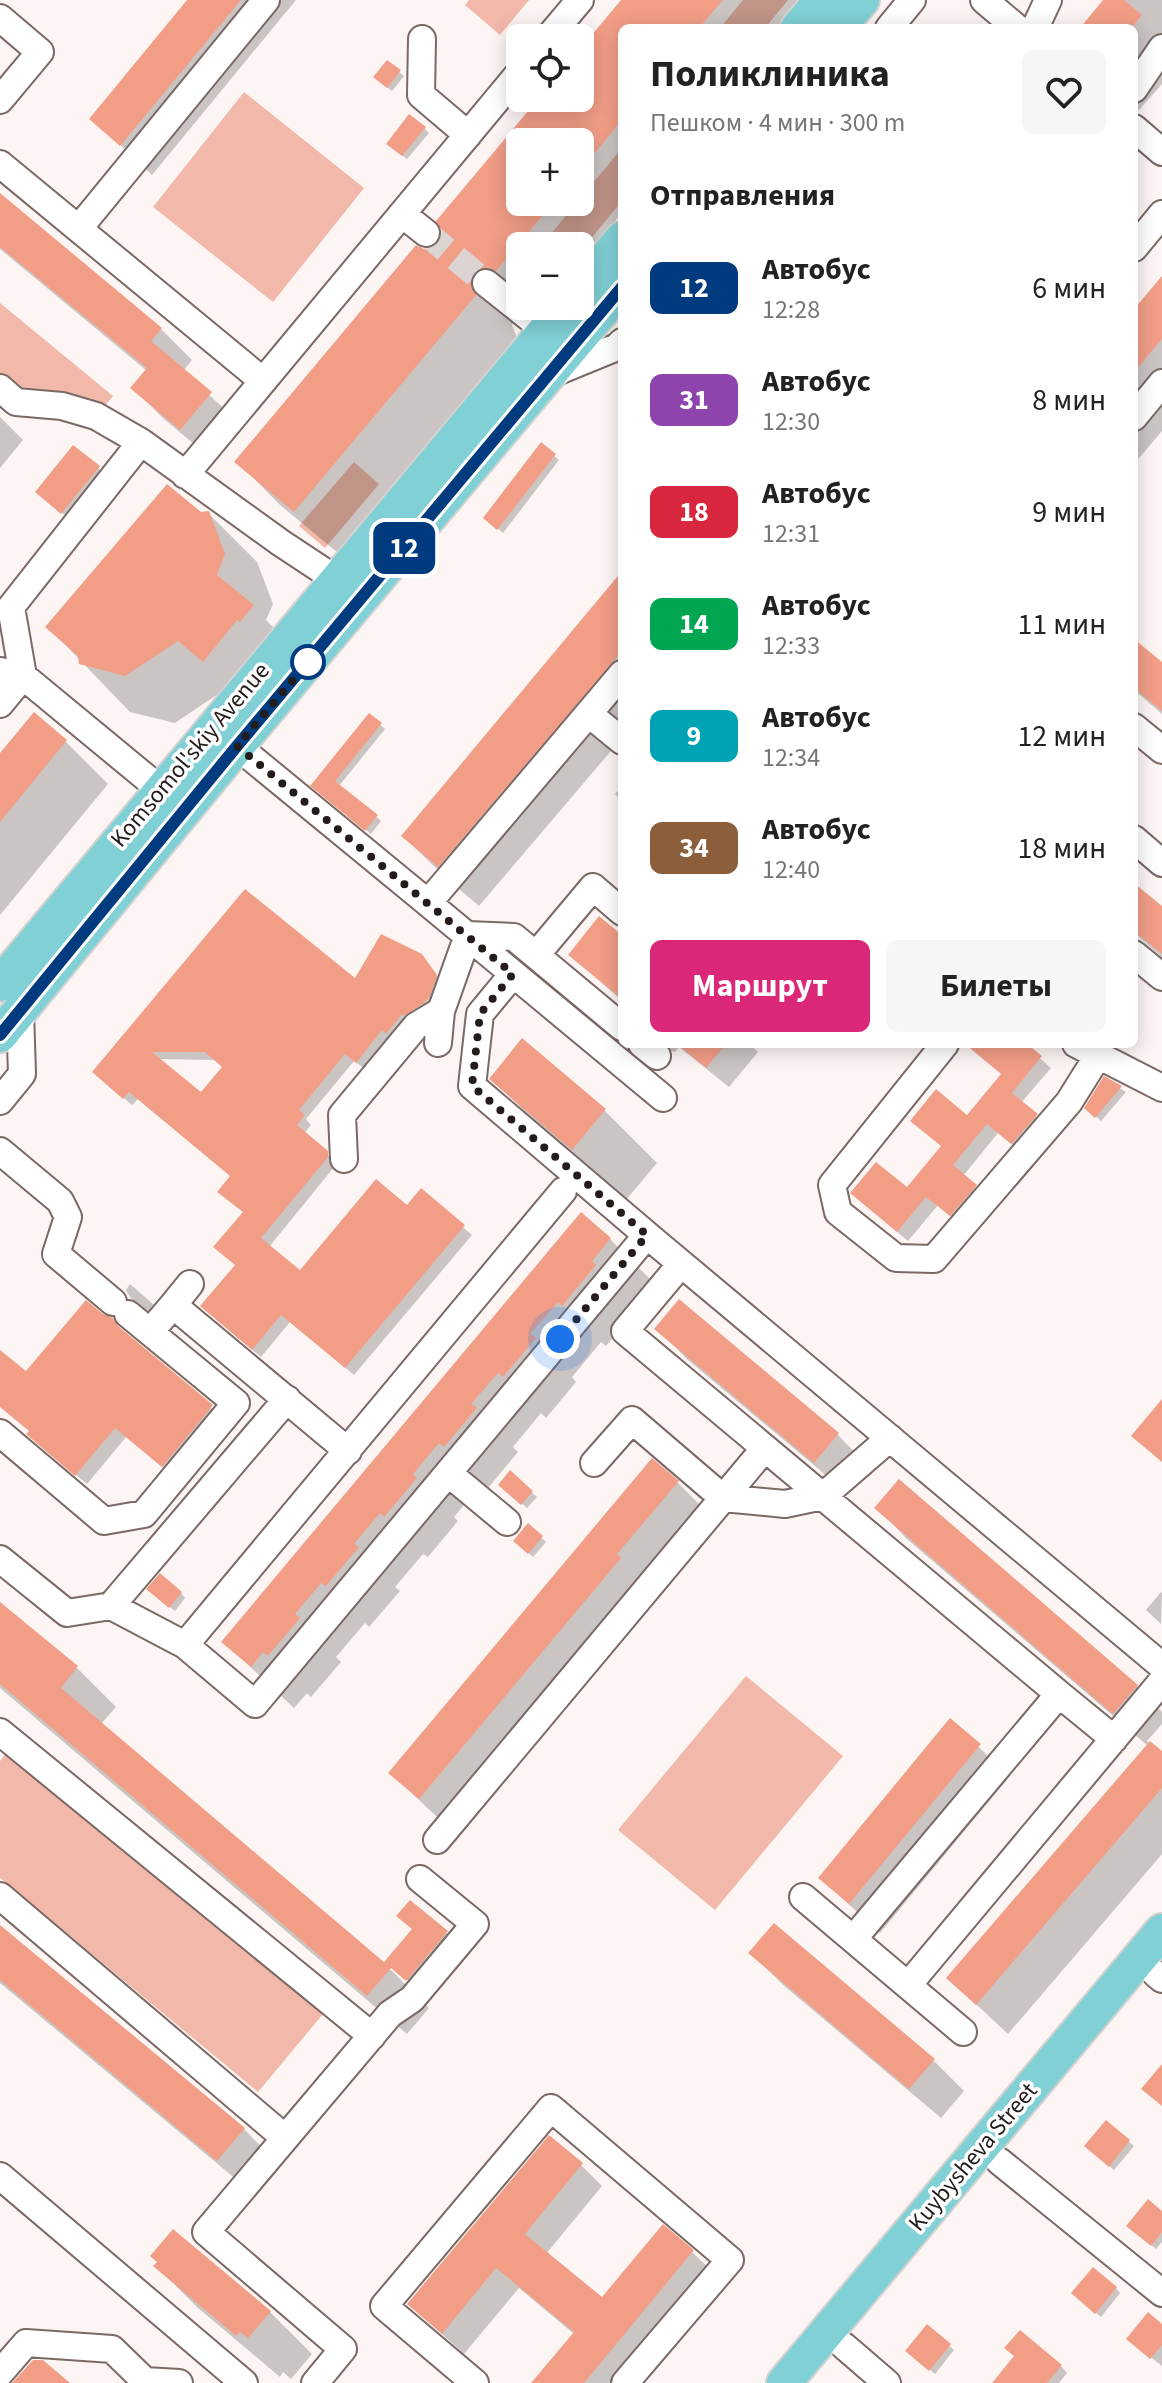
<!DOCTYPE html>
<html lang="ru">
<head>
<meta charset="utf-8">
<style>
	body { margin:0; font-family:"Source Sans 3",sans-serif; background:#f6f6f6; color:#222; height:100vh; display:flex; flex-direction:column; font-size:30px; white-space:nowrap }
	* { box-sizing:border-box; margin:0 }
	p { font-size:26px; color:#767676 }
	.icon { flex:none; width:44px; height:44px; fill:none; stroke:currentColor; stroke-width:2; stroke-linecap:round; stroke-linejoin:round }
	.map { position:relative; flex:1; overflow:hidden }
	.drawer { position:absolute; left:618px; top:24px; width:520px; height:1024px; display:flex; flex-direction:column; background:#fff; border-radius:12px; box-shadow:0 4px 20px #0003 }
	.drawer>* { flex:none }
	.badge { padding:0 16px; border-radius:12px; font-size:28px; line-height:52px }
	.fabs { position:absolute; left:506px; top:24px; display:grid; gap:16px }
	.fabs a { display:grid; place-items:center; width:88px; height:88px; border-radius:12px; background:#fff; box-shadow:0 4px 20px #0003; font-size:40px }
	.you { position:absolute; width:40px; height:40px; margin:-20px; border:6px solid #fff; border-radius:50%; background:#1a73e8; box-shadow:0 0 0 12px #1a73e833 }
	.map>.badge { position:absolute; translate:-50% -50%; box-shadow:0 0 0 4px #fff }
	h2 { padding:0 32px; font-size:30px; line-height:72px }
	.round { display:grid; place-items:center; flex:none; width:84px; height:84px; border-radius:12px; background:#f6f6f6 }
	.overview { display:flex; align-items:center; justify-content:space-between; height:136px; padding:0 32px }
	h1 { font-size:38px; font-weight:700; line-height:60px }
	.button { display:flex; gap:16px; margin-top:auto; padding:16px 32px }
	.button a { flex:1; height:92px; border-radius:12px; background:#db2777; color:#fff; font-size:32px; font-weight:700; line-height:92px; text-align:center }
	.button a+a { background:#f6f6f6; color:#222 }
	ul { padding:0; list-style:none }
	li { display:flex; align-items:center; gap:24px; height:112px; padding:0 32px }
	li div { flex:1 }
	li b { display:block; font-size:30px }
	li em { font-style:normal }
	li .badge { min-width:88px; font-weight:700; text-align:center }
	.map>svg:first-child { display:block }
	.green { fill:#f2b9aa }
	.shadow { fill:#0003; fill-rule:evenodd }
	.building { fill:#f29e87; fill-rule:evenodd }
	.lines { fill:none; stroke-linecap:round; stroke-linejoin:round }
	.minor-tunnel { stroke:#dcd4d2; stroke-width:26; stroke-dasharray:26 13; stroke-linecap:butt }
	.minor-casing { stroke:#7a6965; stroke-width:30 }
	.major-casing { stroke:#d3d2d1; stroke-width:38 }
	.minor { stroke:#fff; stroke-width:26 }
	.major { stroke:#80d0d5; stroke-width:34 }
	.line-casing { stroke:#fff; stroke-width:18 }
	.line { stroke:#003b80; stroke-width:12 }
	.walk { stroke:#231c1a; stroke-width:8; stroke-dasharray:0 14.4 }
	.stop-dot { fill:#fff; stroke:#003b80; stroke-width:4 }
	.labels { text-anchor:middle; dominant-baseline:central; stroke-width:7; stroke-linejoin:round; paint-order:stroke }
	.street-label { font-size:24px; fill:#231c1a; stroke:#fff }
</style>
</head>
<body>
<div class="map">
<svg width="1162" height="2383" viewBox="0 0 1162 2383">
	<rect width="100%" height="100%" fill="#fdf5f3"/>
	<!-- green -->
	<path class="green" d="M469,0H529L500,35L465,5Z
		M743,0H788L765,28H720Z
		M244,92L364,188L273,302L153,207Z
		M622,148V201L580,252V246H563L550,235Z
		M0,303L113,396L96,416L0,388Z
		M354,462L379,484L325,548L299,526Z
		M746,1676L843,1756L715,1910L618,1830Z
		M7,1752L323,2014L258,2092L0,1878V1761Z"/>
	<!-- shadow -->
	<path class="shadow" d="M190,0H296L152,175L92,118Z
		M624,0H800L777,28H622V213L580,263V246H520V306H544L539,312L516,314L512,325L517,338L338,553L279,504L237,461L424,251L439,245L542,98H580V52ZM520,142H580V202H520Z
		M1106,0H1162V84L1139,110L1134,106V28H1082Z
		M388,63L404,76L392,91L380,82Z
		M424,128L429,133L407,159L393,148Z
		M0,196L161,329L192,360L183,371L241,424L212,459L164,419L133,388L147,371L0,249Z
		M1162,279V431L1134,464V312Z
		M0,417L23,440L0,468Z
		M541,445L559,460L503,533L490,522Z
		M98,468L103,472L67,517L42,497Z
		M208,513L257,562L273,604L266,620L301,655L227,688L175,723L130,712L48,627L200,515Z
		M622,574V738L479,906L444,876L403,836Z
		M1134,642L1162,665V714L1134,690Z
		M34,715L66,742L108,784L0,915V756Z
		M380,725L385,729L339,786L381,821L371,834L318,790Z
		M622,786V801L615,794Z
		M1134,885L1162,909V957L1134,933Z
		M246,892L356,981L421,956L444,985L437,1004L365,1069L354,1061L306,1119L311,1125L304,1134L335,1161V1166L269,1247L300,1273L407,1208L421,1191L472,1235L354,1375L290,1322L261,1357L210,1314L237,1266L245,1213L232,1177L138,1099L132,1105L103,1080ZM158,1059L215,1060L225,1067L201,1095Z
		M622,937V1001L570,954Z
		M656,1044H750L758,1052L729,1087L679,1047L675,1052L661,1049Z
		M973,1044H1024L1051,1068L1021,1103L1046,1126L1023,1153L998,1133L963,1176L986,1197L961,1225L938,1205L908,1241L863,1203L907,1190L1003,1075Z
		M492,1079L605,1111L657,1163L625,1201L544,1131Z
		M1105,1079L1126,1092L1101,1121L1086,1108Z
		M581,1215L610,1239L652,1281L637,1309L606,1346L601,1342L572,1377L576,1382L546,1418L541,1413L513,1447L518,1452L488,1488L482,1483L454,1517L458,1521L428,1557L423,1554L395,1587L400,1591L369,1627L365,1623L336,1657L341,1662L311,1697L307,1693L294,1708L224,1642Z
		M130,1284L154,1305L149,1311L141,1308L130,1297L126,1290Z
		M679,1302L838,1435L868,1466L846,1492L688,1360L657,1329Z
		M102,1316L112,1319L126,1335L222,1417L173,1476L126,1437L87,1484L39,1444L31,1432L0,1406V1360L26,1374Z
		M510,1473L537,1497L527,1508L505,1489Z
		M677,1482L708,1513L450,1829L390,1773Z
		M877,1508L1137,1686L1162,1712V1724L1147,1741L1162,1754V1854L1008,2034L948,1978L1148,1746L907,1539Z
		M529,1526L546,1542L533,1557L516,1541Z
		M1161,1592L1162,1593L1161,1624L1146,1610Z
		M181,1593L185,1598L175,1611L153,1594Z
		M0,1605L77,1668L116,1707L101,1724L390,1969L429,2008L407,2034L0,1688Z
		M950,1721L1010,1776L880,1933L820,1878Z
		M410,1902L451,1937L412,1984L392,1966L415,1929Z
		M0,1927L244,2129L274,2160L249,2190L0,1983Z
		M751,1953L933,2060L964,2091L941,2118L782,1984Z
		M1106,2123L1134,2146L1114,2170L1091,2151Z
		M581,2165L602,2186L546,2254L603,2300L692,2252L714,2273L623,2383H534L574,2334L519,2288L464,2354L409,2304Z
		M1162,2213V2242L1156,2249L1134,2230Z
		M156,2266L270,2312L312,2354L291,2379L283,2372L280,2377L198,2308Z
		M1116,2288L1120,2293L1101,2317L1078,2298Z
		M1162,2326V2366L1133,2343Z
		M927,2327L954,2350L935,2374L912,2355Z
		M1016,2357L1061,2366L1067,2373L1059,2383H995Z"/>
	<!-- building -->
	<path class="building" d="M187,0H241L120,146L89,119Z
		M621,0H723L699,28H622V120L580,171V142H520V202H554L496,271L488,267L474,272L470,281L476,295L294,512L234,462L416,245L424,249L438,243L442,235L436,221L539,98H580V49Z
		M1103,0H1124L1142,15L1131,28H1080Z
		M387,60L401,70L387,88L373,77Z
		M409,114L426,127L402,156L386,144Z
		M0,193L162,328L151,341L212,392L180,430L130,388L147,368L0,247Z
		M1162,276V339L1134,372V309Z
		M541,442L556,454L497,530L483,518Z
		M73,445L100,466L61,514L35,492Z
		M167,484L201,512L209,511L225,554L217,575L254,605L240,622L237,620L203,662L178,641L125,676L79,664L78,656L45,627Z
		M622,571V651L438,867L401,836Z
		M1134,639L1162,662V711L1134,688Z
		M34,712L67,740L0,822V753Z
		M369,713L382,723L335,781L378,815L365,831L310,786Z
		M1134,883L1162,906V954L1134,931Z
		M245,889L355,978L381,934L422,954L437,975L430,996L424,1003L404,1016L402,1014L386,1034L382,1030L356,1063L345,1054L299,1110L305,1115L297,1125L328,1151V1157L261,1238L300,1270L376,1179L407,1205L421,1188L465,1225L345,1368L281,1315L252,1350L200,1306L235,1265L213,1247L243,1212L217,1192L230,1176L129,1092L123,1099L92,1072ZM152,1052H205L222,1067L201,1092Z
		M599,916L622,935V999L568,955Z
		M522,1038L606,1109L572,1150L489,1079Z
		M677,1044H726L706,1068Z
		M965,1044H1027L1042,1056L1012,1093L1038,1114L1011,1144L987,1124L953,1165L977,1185L950,1216L926,1197L897,1232L850,1193L876,1162L907,1187L941,1146L910,1121L936,1089L967,1115L1001,1074Z
		M1104,1076L1122,1086L1095,1118L1084,1108Z
		M581,1212L611,1238L592,1261L596,1265L562,1306L558,1302L530,1334L536,1338L503,1377L498,1373L471,1404L477,1408L444,1447L439,1443L413,1474L417,1478L384,1517L380,1513L354,1544L359,1547L342,1567L326,1586L321,1583L295,1614L300,1618L268,1656L263,1652L251,1667L221,1642Z
		M679,1299L839,1433L814,1463L654,1329Z
		M86,1300L103,1314L113,1318L118,1326L213,1405L162,1467L115,1428L75,1476L26,1434L29,1431L0,1407V1350L26,1371Z
		M1162,1399V1462L1131,1436Z
		M652,1458L679,1481L617,1554L621,1558L419,1799L388,1773Z
		M510,1470L533,1491L521,1505L498,1485Z
		M899,1479L1138,1685L1113,1714L874,1508Z
		M528,1523L543,1536L528,1554L513,1541Z
		M160,1573L182,1592L169,1608L146,1589Z
		M0,1602L78,1666L61,1688L391,1968L367,1996L0,1684Z
		M950,1718L981,1744L849,1904L818,1878Z
		M1150,1741L1162,1751V1788L976,2005L946,1978Z
		M410,1900L448,1931L406,1981L384,1962L412,1929L396,1916Z
		M774,1923L935,2059L909,2089L748,1953Z
		M0,1925L245,2128L217,2161L0,1980Z
		M1162,2064V2106L1141,2089Z
		M1106,2120L1130,2140L1109,2167L1084,2146Z
		M549,2135L583,2163L525,2234L602,2297L663,2224L694,2250L584,2383H531L574,2332L496,2268L442,2334L407,2304Z
		M1148,2199L1162,2211V2232L1151,2246L1126,2226Z
		M173,2229L271,2311L248,2338L240,2332L236,2336L153,2266L157,2262L150,2256Z
		M1093,2267L1117,2287L1095,2314L1071,2293Z
		M1148,2312L1162,2324V2345L1150,2359L1126,2339Z
		M927,2324L951,2344L929,2371L905,2351Z
		M1020,2330L1062,2365L1047,2383H992L1014,2356L1004,2348Z
		M33,2360H43L70,2383H12Z"/>
	<g class="lines">
		<!-- minor-tunnel -->
		<path class="minor-tunnel" d="M426,233L486,283"/>
		<!-- minor casing -->
		<g class="minor-casing">
			<path id="minor" d="M984,0L1017,28
				M0,18L40,52L0,100
				M889,28L912,0
				M1035,28L1048,0
				M548,38L580,0
				M422,39L421,95L468,135
				M1134,89L1162,48
				M1134,128L1162,152
				M0,164L263,381
				M402,214L426,233
				M79,228L266,0
				M1134,248L1162,214
				M486,283L545,330
				M551,374L617,347L622,342
				M0,388L16,402L62,406L96,416L141,442L281,543L337,580
				M1134,417L1162,383
				M185,475L520,72
				M0,671L23,676L161,790
				M0,704L23,676L11,607L141,442
				M589,714L622,741
				M1134,727L1162,750
				M237,746L428,903L622,674
				M1134,839L1162,863
				M428,903L663,1098
				M1134,954L1162,977
				M536,955L593,887L622,912
				M513,974L480,1014L472,1086L647,1235
				M438,1043L441,1011L468,935L514,937L622,1027
				M642,1044L657,1056
				M945,1044L832,1185L838,1212L896,1258L934,1259L1069,1102L1099,1054
				M1076,1044L1162,1088
				M0,1101L22,1074L20,1011
				M0,1151L60,1201L68,1217L56,1254L113,1302
				M344,1159L342,1115L416,1026L441,1011
				M563,1191L185,1645L255,1704L647,1235L1162,1666
				M681,1264L625,1331L1059,1694L854,1938
				M173,1305L190,1284
				M150,1332L173,1305L348,1451
				M0,1433L104,1521L144,1514L236,1403L128,1314
				M594,1463L632,1420L723,1498L785,1504L823,1496L890,1438
				M448,1473L507,1522
				M0,1559L67,1613L111,1606L287,1399
				M111,1606L185,1645
				M1059,1694L1114,1739
				M0,1732L372,2036
				M437,1840L765,1448
				M0,1896L285,2138
				M803,1897L963,2032
				M1156,1974L1162,1979
				M909,1984L1162,1681
				M999,2161L1162,2293
				M0,2176L244,2383
				M844,2346L887,2383
				M0,2373L26,2343L112,2349L145,2381L179,2383
				M315,2383L343,2349L206,2232L390,2014L412,1999L475,1924L420,1879
				M475,2383L384,2306L551,2108L730,2260L625,2383"/>
		</g>
		<!-- major casing -->
		<g class="major-casing">
			<path id="major" d="M798,28L822,0
				M838,28L862,0
				M580,289L622,239
				M0,984L566,306
				M0,1035L237,746L622,287
				M784,2383L1162,1931"/>
		</g>
		<!-- minor -->
		<use href="#minor" class="minor"/>
		<!-- major -->
		<use href="#major" class="major"/>
	</g>
	<g class="lines">
		<!-- line casing -->
		<g class="line-casing">
			<path id="line" d="M0,1035L237,746L622,287"/>
		</g>
		<!-- line -->
		<use href="#line" class="line"/>
		<!-- walk -->
		<path class="walk" d="M308,662L314,655L237,746L513,974L480,1014L472,1086L647,1235L560,1339"/>
	</g>
	<!-- markers -->
	<circle class="stop-dot" cx="308" cy="662" r="16"/>
	<g class="labels">
		<!-- street labels -->
		<g class="street-label">
			<text transform="translate(190 755) rotate(-50)">Komsomol'skiy Avenue</text>
			<text transform="translate(973 2157) rotate(-50)">Kuybysheva Street</text>
		</g>
	</g>
</svg>
<div class="fabs">
<a><svg class="icon" aria-label="locate" viewBox="0 0 24 24"><circle cx="12" cy="12" r="6"/><path d="M12 2v4M12 18v4M2 12h4M18 12h4"/></svg></a>
<a>+</a>
<a>−</a>
</div>
<div class="you" style="left:560px;top:1339px"></div>
<b class="badge" style="left:404px;top:548px;background:#003b80;color:#fff">12</b>
<section class="drawer">
<div class="overview"><div><h1>Поликлиника</h1><p>Пешком · 4 мин · 300 m</p></div><a class="round"><svg class="icon" aria-label="heart" viewBox="0 0 24 24"><path d="M12 20l-8-8c-3-5 5-10 8-4 3-6 11-1 8 4z"/></svg></a></div>
<h2>Отправления</h2>
<ul>
<li><span class="badge" style="background:#003b80;color:#fff">12</span><div><b>Автобус</b><p>12:28</p></div><em>6 мин</em></li>
<li><span class="badge" style="background:#8e44ad;color:#fff">31</span><div><b>Автобус</b><p>12:30</p></div><em>8 мин</em></li>
<li><span class="badge" style="background:#d7263d;color:#fff">18</span><div><b>Автобус</b><p>12:31</p></div><em>9 мин</em></li>
<li><span class="badge" style="background:#00a651;color:#fff">14</span><div><b>Автобус</b><p>12:33</p></div><em>11 мин</em></li>
<li><span class="badge" style="background:#00a3b4;color:#fff">9</span><div><b>Автобус</b><p>12:34</p></div><em>12 мин</em></li>
<li><span class="badge" style="background:#8b5e3c;color:#fff">34</span><div><b>Автобус</b><p>12:40</p></div><em>18 мин</em></li>
</ul>
<div class="button"><a>Маршрут</a><a>Билеты</a></div>
</section>
</div>
</body>
</html>
